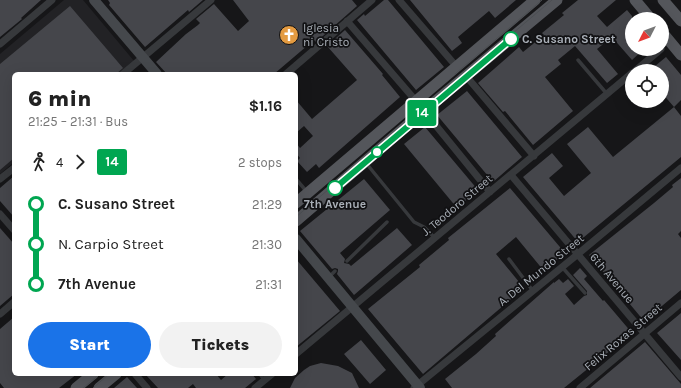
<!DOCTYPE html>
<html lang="en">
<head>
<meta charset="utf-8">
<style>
	body { margin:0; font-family:Karla,sans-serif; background:#f2f2f2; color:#222; height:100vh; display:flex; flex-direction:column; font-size:15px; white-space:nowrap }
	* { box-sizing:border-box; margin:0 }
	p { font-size:13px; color:#767676 }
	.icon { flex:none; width:22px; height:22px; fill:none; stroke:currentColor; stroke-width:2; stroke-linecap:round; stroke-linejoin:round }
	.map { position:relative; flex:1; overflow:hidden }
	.details { position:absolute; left:12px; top:72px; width:286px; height:304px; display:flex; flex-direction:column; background:#fff; border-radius:6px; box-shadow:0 4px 16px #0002 }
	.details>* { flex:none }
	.badge { padding:0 8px; border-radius:3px; font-size:14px; line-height:26px }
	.needle { width:26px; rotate:228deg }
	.fabs { position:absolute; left:625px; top:12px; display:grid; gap:8px }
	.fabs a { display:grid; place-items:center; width:44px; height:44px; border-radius:50%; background:#fff; box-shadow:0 4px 16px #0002; font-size:20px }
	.map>.badge { position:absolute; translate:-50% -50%; box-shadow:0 0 0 2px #fff }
	.legs { display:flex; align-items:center; gap:6px; height:44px; padding:0 16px; font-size:13px }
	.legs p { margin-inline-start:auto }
	.overview { display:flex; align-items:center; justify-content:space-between; height:68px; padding:0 16px }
	h1 { font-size:22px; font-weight:800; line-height:30px }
	.button { display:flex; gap:8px; margin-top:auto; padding:8px 16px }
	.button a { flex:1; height:46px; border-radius:24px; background:#1a73e8; color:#fff; font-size:16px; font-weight:800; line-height:46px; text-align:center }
	.button a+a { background:#f2f2f2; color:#222 }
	ul { padding:0 16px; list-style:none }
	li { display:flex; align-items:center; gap:14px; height:40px; font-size:15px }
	li i { display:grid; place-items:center; width:6px; height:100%; margin:0 5px; background:currentColor }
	li i::after { content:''; width:10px; height:10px; margin:-5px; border:3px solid; border-radius:50%; background:#fff }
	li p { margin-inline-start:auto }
	li:first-child i { background:linear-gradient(#0000 50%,currentColor 0) }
	li:last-child i { background:linear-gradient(currentColor 50%,#0000 0) }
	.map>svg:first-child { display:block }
	.built { fill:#222225 }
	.building { fill:#45464b }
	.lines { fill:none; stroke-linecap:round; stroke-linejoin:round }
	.lane { stroke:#37393c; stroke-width:3.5 }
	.street { stroke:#37393c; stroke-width:7 }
	.secondary { stroke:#45484c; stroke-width:10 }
	.primary { stroke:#54565b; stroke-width:11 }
	.tram { stroke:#4c4f53; stroke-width:1 }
	.line-1-casing { stroke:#fff; stroke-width:9 }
	.line-1 { stroke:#00a651; stroke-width:6 }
	.stop-1-dot { fill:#fff; stroke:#00a651; stroke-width:2 }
	.labels { text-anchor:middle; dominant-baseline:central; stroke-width:3.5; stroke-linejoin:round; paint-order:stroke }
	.poi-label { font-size:12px; fill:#a9afb7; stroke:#111113; text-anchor:start }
	.stop-label { font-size:12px; font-weight:bold; fill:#a9afb7; stroke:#111113; text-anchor:start }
	.street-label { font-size:12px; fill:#a9afb7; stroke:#111113 }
</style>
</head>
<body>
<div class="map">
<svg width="681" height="388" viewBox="0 0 681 388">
	<rect width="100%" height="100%" fill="#161618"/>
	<!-- built -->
	<path class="built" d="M64,0H83L134,61L119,74H14V162L0,174V54Z"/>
	<!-- building -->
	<path class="building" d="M0,0H41L21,18L22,19L0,37Z
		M108,0H203L189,12L188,10L145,47L109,5L110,3Z
		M233,0H352L357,6L316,42L314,40L274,74H167L156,62L186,34L198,25L200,23L196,19L214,4L238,31L249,21Z
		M384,0H388L444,67L416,90L357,20L364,14L365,16Z
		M410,0H516L495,18L489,11L458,37L462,43L452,51Z
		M578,0H616L597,16L607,27L627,10L632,16V49H644L632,60L612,37L597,49L618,74L607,83L575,46L558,60L561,64L545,77L573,111L533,145L505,111L503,112L478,83L519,47L523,52L544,35L542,33L564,15L562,13Z
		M70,6L123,68L116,74H14V158L0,170V64Z
		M345,30L383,74L382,75L400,97L319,168L316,164L307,172L297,161L300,158L296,153V143L300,148L313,136L304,126L296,133V100L312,119L357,80L327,46Z
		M666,57L681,75V100L674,107L662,93V71H649Z
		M467,91L522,157L493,182L437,115Z
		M674,107L681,116V157L578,242L523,177L552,153L563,166L549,178L564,196L591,173L567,144L588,127L613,157Z
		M425,127L478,190L457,208L404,144Z
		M14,176V217L0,201V188Z
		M681,178V231L678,234L681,238V290L644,321L589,255L654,203L673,187L672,185Z
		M364,179L390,210L340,253L345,259L344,263L349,264L351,266L397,228L412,245L354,295L337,274L338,271V269L335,268L332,269L300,231Z
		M510,188L565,253L544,271L516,237L496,254L524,288L423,374L368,309L420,267L419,265L449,240L448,238Z
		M0,228L14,244V294L0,306Z
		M296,259L340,311L296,347Z
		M580,268L587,276L584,279L603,301L604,300L632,333L564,388H452L445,379L476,354L496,336L495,334L554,282V283L559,279L563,283L568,279L574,286L565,294L574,305L584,296L587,295V291L573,275Z
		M681,313V360L657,333Z
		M14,317V374H77L59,388H4L0,383V329Z
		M361,340L386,370L370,384L344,354Z
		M645,342L681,384V388H590Z
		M321,363L338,366L352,373L359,388H290L295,378L304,370L310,366Z
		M145,374H216L221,380L228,374H252L256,379L245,388H196L193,384L188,388H158Z
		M127,377L137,388H114Z"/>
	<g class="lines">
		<!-- lane -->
		<path class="lane" d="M578,60L607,94
			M366,163L414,222L424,227L435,238
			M296,179L307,192
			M509,259L533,291
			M347,261L387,222
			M562,267L585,293
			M329,277L335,271
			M260,374L264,380"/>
		<!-- street -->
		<path class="street" d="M399,0L456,66
			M347,21L416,101L490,192
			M0,44L52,0
			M635,71L661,49
			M123,74L211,0
			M286,74L372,0
			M466,76L534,156
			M511,175L681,377
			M0,179L14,168
			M0,214L14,230
			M0,314L14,302
			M296,354L632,73
			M135,374L147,388
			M255,388L272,374
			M414,388L578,254L681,168
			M580,388L681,303"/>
		<!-- secondary -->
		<path class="secondary" d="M94,0L157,74
			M296,239L420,388"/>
		<!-- primary -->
		<path class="primary" d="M635,0L651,19
			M663,0L681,21
			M662,32L681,55
			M296,203L535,0
			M296,221L424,111L557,0
			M76,388L93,374
			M99,388L116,374"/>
		<!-- tram -->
		<path class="tram" d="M455,74L542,0
			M296,217L552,0
			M83,388L100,374
			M93,388L109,374"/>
	</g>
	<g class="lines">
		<!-- line-1 casing -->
		<g class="line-1-casing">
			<path id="line-1" d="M335,188L511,39"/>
		</g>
		<!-- line-1 -->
		<use href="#line-1" class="line-1"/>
	</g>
	<!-- icons -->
	<defs>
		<g id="church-disc" transform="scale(1)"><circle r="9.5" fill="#e49b41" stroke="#111113"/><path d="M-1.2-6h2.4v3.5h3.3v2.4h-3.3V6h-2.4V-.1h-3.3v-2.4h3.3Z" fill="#fff"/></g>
	</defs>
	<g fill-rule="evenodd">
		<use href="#church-disc" x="289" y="35"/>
	</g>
	<!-- markers -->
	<g class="stop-1-dot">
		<circle cx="511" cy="39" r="7"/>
		<circle cx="377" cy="152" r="5"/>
		<circle cx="335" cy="188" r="7"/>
	</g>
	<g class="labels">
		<!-- poi labels -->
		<g class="poi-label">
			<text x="303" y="28">Iglesia<tspan x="303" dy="14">ni Cristo</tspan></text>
		</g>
		<!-- stop labels -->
		<g class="stop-label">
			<text x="522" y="39">C. Susano Street</text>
			<text x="335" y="204" text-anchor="middle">7th Avenue</text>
		</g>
		<!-- street labels -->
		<g class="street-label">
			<text transform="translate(457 205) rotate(-40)">J. Teodoro Street</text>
			<text transform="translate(541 270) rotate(-39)">A. Del Mundo Street</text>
			<text transform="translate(612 278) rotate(50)">6th Avenue</text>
			<text transform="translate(623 337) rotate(-40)">Felix Roxas Street</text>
		</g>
	</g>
</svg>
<div class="fabs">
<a><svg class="needle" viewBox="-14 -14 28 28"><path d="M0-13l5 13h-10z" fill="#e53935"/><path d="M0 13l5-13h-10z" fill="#767676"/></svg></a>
<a><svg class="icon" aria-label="locate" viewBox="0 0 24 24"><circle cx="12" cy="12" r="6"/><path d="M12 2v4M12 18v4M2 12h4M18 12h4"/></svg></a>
</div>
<b class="badge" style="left:422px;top:113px;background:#00a651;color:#fff">14</b>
<section class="details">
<div class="overview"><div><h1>6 min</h1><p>21:25 – 21:31 · Bus</p></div><b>$1.16</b></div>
<div class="legs"><svg class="icon" aria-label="walk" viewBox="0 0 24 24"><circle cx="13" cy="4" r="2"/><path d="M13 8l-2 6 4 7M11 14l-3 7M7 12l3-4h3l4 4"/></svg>4<svg class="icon" aria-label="forward" viewBox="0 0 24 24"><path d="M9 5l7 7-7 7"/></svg><b class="badge" style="background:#00a651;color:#fff">14</b><p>2 stops</p></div>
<ul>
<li><i style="color:#00a651"></i><b>C. Susano Street</b><p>21:29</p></li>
<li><i style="color:#00a651"></i><span>N. Carpio Street</span><p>21:30</p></li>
<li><i style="color:#00a651"></i><b>7th Avenue</b><p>21:31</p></li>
</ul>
<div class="button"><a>Start</a><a>Tickets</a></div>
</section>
</div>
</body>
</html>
